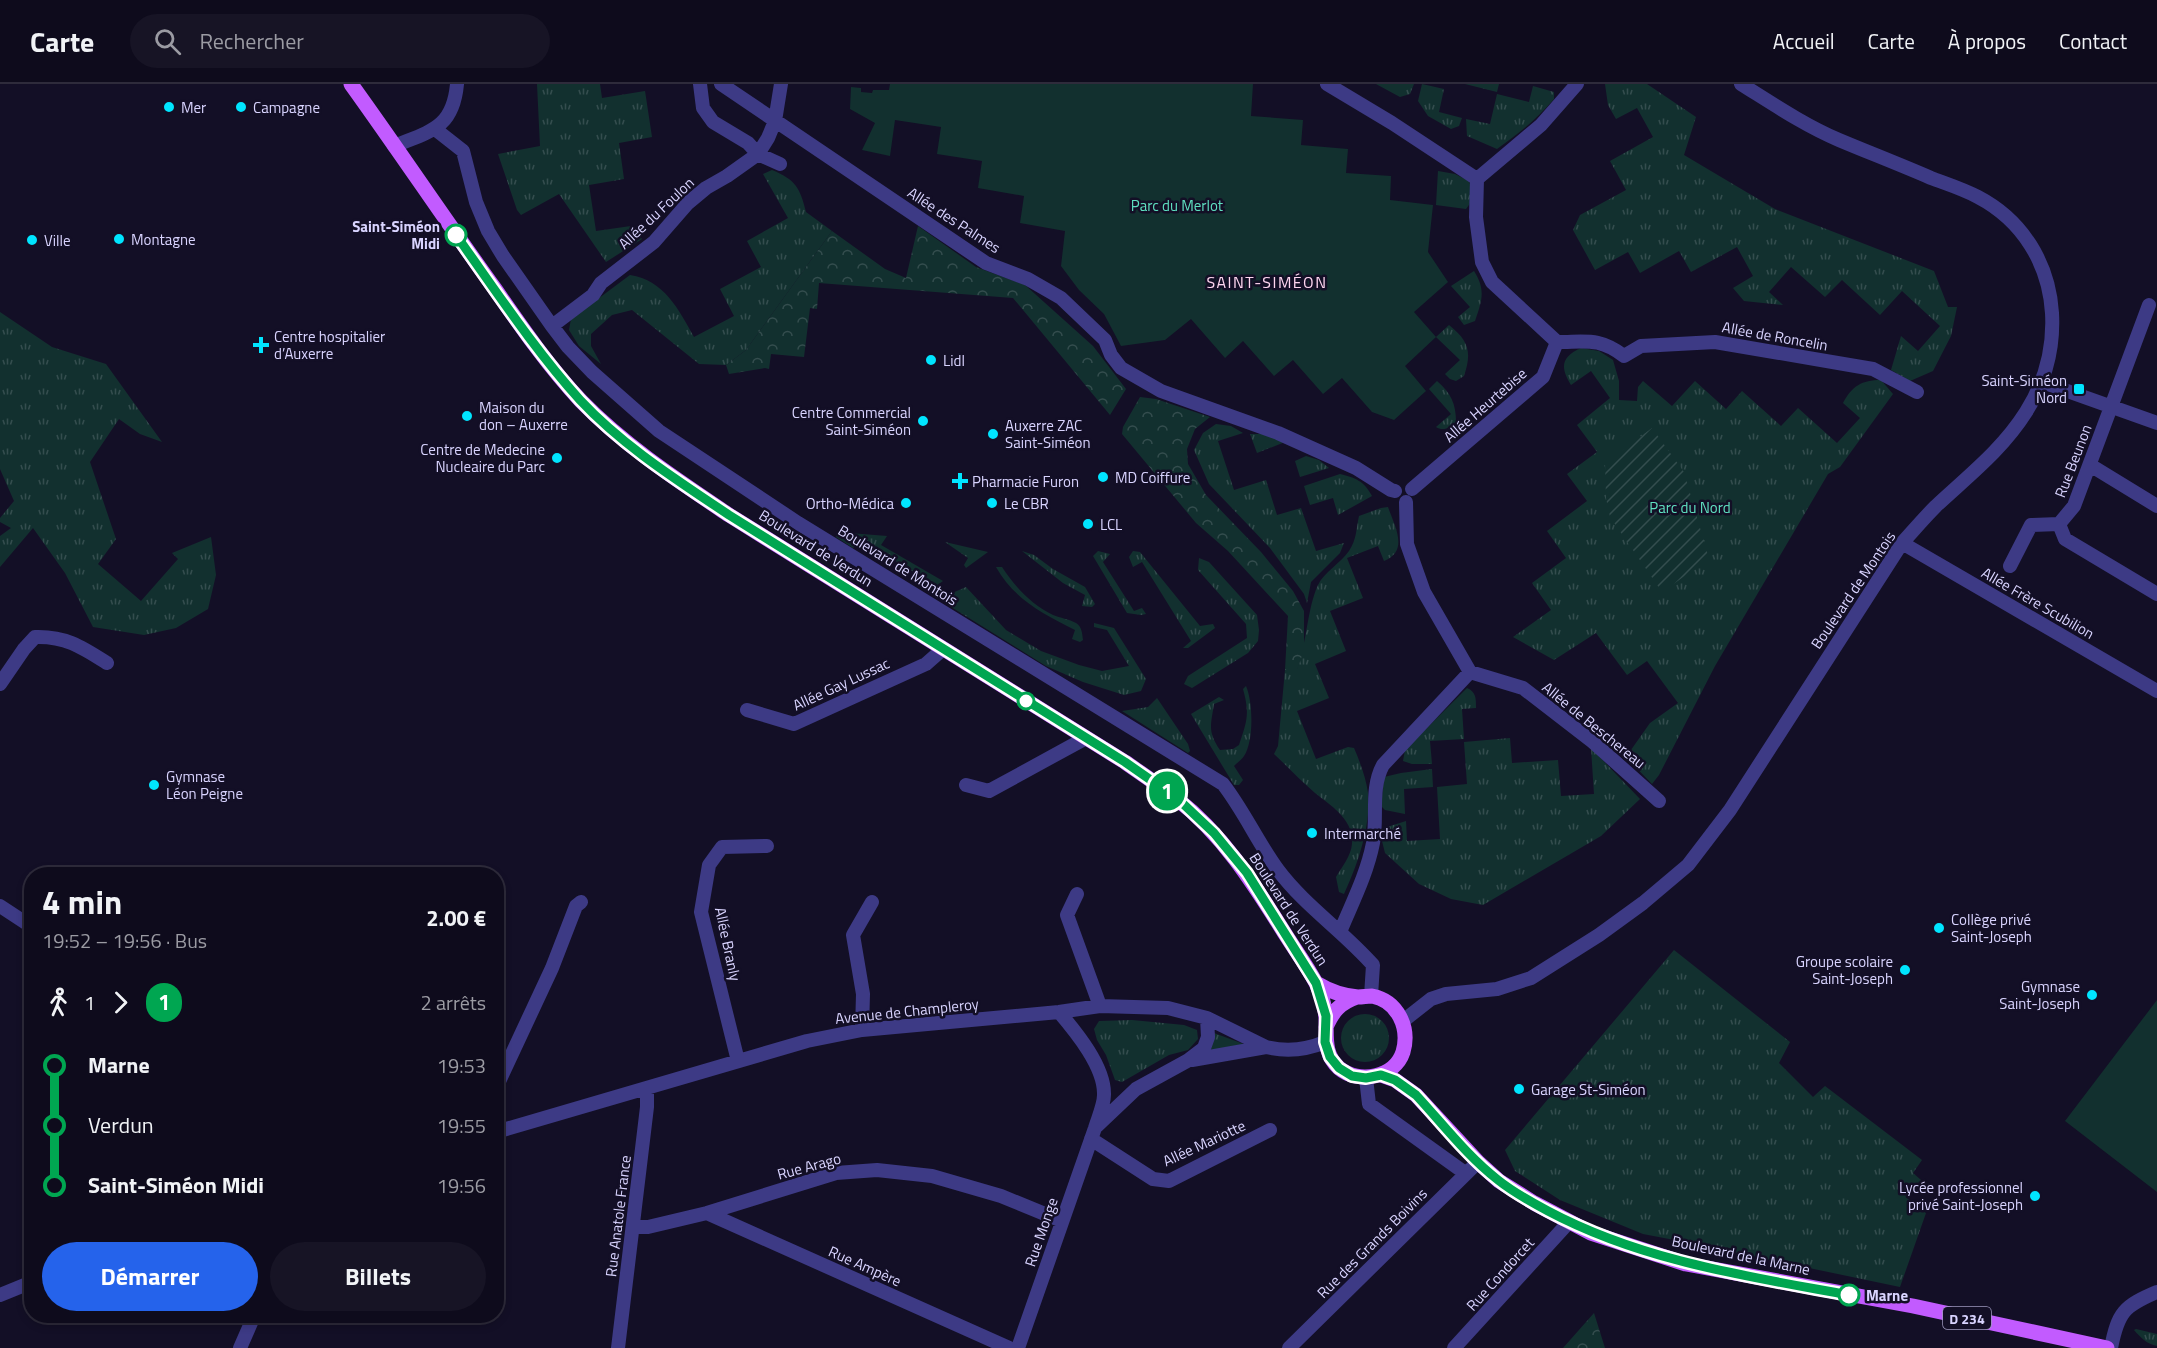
<!DOCTYPE html>
<html lang="fr">
<head>
<meta charset="utf-8">
<style>
	body { margin:0; font-family:"Titillium Web",sans-serif; background:#171425; color:#f1f3f6; height:100vh; display:flex; flex-direction:column; font-size:22px; white-space:nowrap }
	* { box-sizing:border-box; margin:0 }
	p { font-size:20px; color:#9b9ba3 }
	.icon { flex:none; width:33px; height:33px; fill:none; stroke:currentColor; stroke-width:2; stroke-linecap:round; stroke-linejoin:round }
	.map { position:relative; flex:1; overflow:hidden }
	.side { position:absolute; left:24px; top:783px; width:480px; height:456px; display:flex; flex-direction:column; background:#0e0b1c; border-radius:24px; box-shadow:0 3px 9px #0003,0 0 0 2px #2e2b3b }
	.side>* { flex:none }
	.badge { padding:0 12px; border-radius:20px; font-size:21px; line-height:39px }
	.map>.badge { position:absolute; translate:-50% -50%; box-shadow:0 0 0 3px #fff }
	.legs { display:flex; align-items:center; gap:9px; height:66px; padding:0 18px; font-size:20px }
	.legs p { margin-inline-start:auto }
	.overview { display:flex; align-items:center; justify-content:space-between; height:102px; padding:0 18px }
	h1 { font-size:33px; font-weight:700; line-height:45px }
	.action { display:flex; gap:12px; margin-top:auto; padding:12px 18px }
	.action a { flex:1; height:69px; border-radius:36px; background:#2563eb; color:#fff; font-size:24px; font-weight:700; line-height:69px; text-align:center }
	.action a+a { background:#171425; color:#f1f3f6 }
	ul { padding:0 18px; list-style:none }
	li { display:flex; align-items:center; gap:21px; height:60px; font-size:22px }
	li i { display:grid; place-items:center; width:9px; height:100%; margin:0 8px; background:currentColor }
	li i::after { content:''; width:15px; height:15px; margin:-8px; border:4px solid; border-radius:50%; background:#0e0b1c }
	li p { margin-inline-start:auto }
	li:first-child i { background:linear-gradient(#0000 50%,currentColor 0) }
	li:last-child i { background:linear-gradient(currentColor 50%,#0000 0) }
	header { display:flex; align-items:center; gap:36px; box-sizing:border-box; height:84px; padding:0 30px; background:#0e0b1c; border-bottom:2px solid #2e2b3b }
	header strong { font-size:28px }
	nav { display:flex; gap:33px; margin-inline-start:auto; font-size:21px }
	.search { width:420px; height:54px; background:#171425; display:flex; align-items:center; gap:15px; box-sizing:border-box; padding:0 21px; border-radius:33px; color:#9b9ba3; font-size:22px }
	.map>svg:first-child { display:block }
	.grass { fill:url(#grass-tufts) }
	.forest { fill:url(#forest-crowns) }
	.park { fill:#12302f }
	.garden { fill:url(#garden-furrows) }
	.lines { fill:none; stroke-linecap:round; stroke-linejoin:round }
	.street { stroke:#3d3a85; stroke-width:14 }
	.primary { stroke:#c25bff; stroke-width:15 }
	.line-1-casing { stroke:#fff; stroke-width:14 }
	.line-1 { stroke:#00a651; stroke-width:9 }
	.poi-dot { fill:#00e5ff; stroke:#130f26; stroke-width:2 }
	.stop-1-dot { fill:#fff; stroke:#00a651; stroke-width:3 }
	.labels { text-anchor:middle; dominant-baseline:central; stroke-width:5; stroke-linejoin:round; paint-order:stroke }
	.shield { fill:#130f26; stroke:#9e99be; stroke-width:1.5 }
	.shield-label { font-size:14px; font-weight:bold; fill:#d9d4ff }
	.poi-label { font-size:15px; fill:#d9d4ff; stroke:#130f26; text-anchor:start }
	.park-label { font-size:15px; fill:#5fe0c0; stroke:#130f26 }
	.street-label { font-size:15px; fill:#d9d4ff; stroke:#130f26 }
	.stop-label { font-size:15px; font-weight:bold; fill:#d9d4ff; stroke:#130f26; text-anchor:end }
	.neighbourhood-label { font-size:16px; letter-spacing:1.5px; fill:#ffd6f0; stroke:#130f26 }
</style>
</head>
<body>
<header>
<strong>Carte</strong>
<div class="search"><svg class="icon" aria-label="search" viewBox="0 0 24 24"><circle cx="10" cy="10" r="6"/><path d="M15 15l6 6"/></svg>Rechercher</div>
<nav><a>Accueil</a><a>Carte</a><a>À propos</a><a>Contact</a></nav>
</header>
<div class="map">
<svg width="2157" height="1264" viewBox="0 0 2157 1264">
	<defs>
		<pattern id="grass-tufts" width="24" height="20" patternUnits="userSpaceOnUse" patternTransform="scale(1.5)"><rect width="24" height="20" fill="#12302f"/><path d="M3 7l-1-3M5 7V3M7 7l1-3M15 17l-1-3M17 17v-4M19 17l1-3" fill="none" stroke="#344d4e"/></pattern>
		<pattern id="forest-crowns" width="20" height="18" patternUnits="userSpaceOnUse" patternTransform="scale(1.5)"><rect width="20" height="18" fill="#12302f"/><path d="M2 6a3 3 0 1 1 6 0M12 15a3 3 0 1 1 6 0" fill="none" stroke="#344d4e"/></pattern>
		<pattern id="garden-furrows" width="10" height="10" patternUnits="userSpaceOnUse" patternTransform="scale(1.5)"><rect width="10" height="10" fill="#12302f"/><path d="M-1 1l2-2M0 10L10 0M9 11l2-2" fill="none" stroke="#344d4e"/></pattern>
	</defs>
	<rect width="100%" height="100%" fill="#130f26"/>
	<!-- grass -->
	<path class="grass" d="M537,0H600L602,14L645,7L652,53L619,59L624,95L589,101L596,147L631,142L642,155L606,178L559,110L521,131L517,126L498,70L540,62Z
		M1376,0H1414L1410,10L1400,13Z
		M1422,0L1444,5L1439,28L1462,34L1459,42L1451,45L1428,32L1418,17Z
		M1465,0H1499L1497,8Z
		M1605,0H1647L1696,33L1684,71L1775,125L1934,187L1948,223H1957L1951,252L1933,287L1910,297L1891,286L1901,252L1918,267L1940,242L1902,207L1880,231L1842,196L1825,213L1791,183L1769,208L1783,221L1744,217L1733,204L1753,192L1737,163L1691,188L1679,167L1640,189L1628,168L1595,186L1573,146L1580,131L1626,106L1610,77L1653,53L1637,24L1616,35L1608,21Z
		M1533,2L1554,8V15C1537,35 1518,50 1497,65L1467,52L1466,35L1490,40L1497,10L1529,18Z
		M772,86C796,96 800,104 806,128L832,147L746,266L726,281L699,280L632,226L612,231L591,250V262L601,280L579,262L569,246L571,235L630,191C664,196 679,226 694,253L734,232L720,205L761,183L747,157L788,134L763,90Z
		M1438,87L1455,90L1469,97C1473,108 1474,116 1466,125L1436,121Z
		M1474,187C1486,206 1482,217 1475,237L1464,241L1458,233L1470,223L1451,202Z
		M0,228L52,263L106,280L162,358L140,350L119,335L90,378L116,455L98,480L141,517L178,475L172,469L211,453L216,491L208,525L176,544L144,551L93,543L65,489L33,444L0,483V452L11,444L0,438V434L14,417L0,385Z
		M1449,241C1469,257 1472,268 1464,292L1456,297L1450,295L1445,290L1460,276L1436,253Z
		M1581,264L1599,267L1613,276L1619,297V316L1637,317L1638,303L1643,297L1672,322L1695,297L1726,325L1742,307L1781,342L1798,324L1837,359L1860,334L1843,319C1852,302 1862,296 1881,296L1893,310L1840,383L1828,390L1715,582L1659,691L1652,700L1626,673L1650,639L1678,619L1647,577L1627,591L1596,549L1554,576L1513,553L1551,526L1532,499L1566,474L1547,447L1587,417L1567,390L1597,368L1577,341L1610,314L1591,287L1571,301C1560,283 1561,273 1581,264Z
		M1437,297C1451,309 1456,320 1456,338C1450,343 1444,348 1436,343L1451,330L1429,305Z
		M1216,340L1231,342L1243,349L1218,357L1234,406L1266,396L1277,431L1301,424L1316,467L1344,459L1340,469L1311,498L1307,519L1304,510L1270,464L1209,400L1194,366L1203,349Z
		M1250,350H1265L1285,358L1257,369Z
		M1306,372L1319,376L1329,384L1300,393L1295,377Z
		M1340,390C1356,394 1364,397 1372,412L1338,431L1333,414L1310,421L1304,402Z
		M1388,423C1394,441 1410,467 1384,477L1378,462L1347,474L1363,514L1330,527L1346,567L1315,580L1329,614L1297,627L1316,675L1348,663L1354,664C1360,678 1366,694 1368,709C1371,742 1358,780 1344,810L1339,808L1336,793C1342,783 1351,772 1352,760C1354,735 1331,722 1315,709C1301,697 1288,683 1274,670L1278,662L1285,586L1297,585C1307,559 1307,525 1318,501C1324,488 1341,479 1349,467C1357,455 1356,445 1359,432L1381,424Z
		M837,448L887,452L881,461L943,497L929,507L924,506L928,497L861,456L853,464L836,453Z
		M945,458L988,468L966,484L964,481L968,474Z
		M1022,467L1034,471L1053,485L1085,503L1095,520L1092,523L1082,522L1085,511L1063,499Z
		M1098,467L1110,470L1103,478L1134,527L1142,524L1146,530L1141,531L1127,529L1093,472Z
		M1133,467L1140,468L1200,542L1213,540L1215,544L1188,564H1183L1191,557L1142,478L1133,483L1129,473Z
		M1199,474L1209,478L1257,531L1259,546L1258,557L1248,569L1192,604L1184,600L1188,592L1247,554L1246,540L1198,486Z
		M996,483H1002C1015,503 1032,521 1053,531C1060,534 1069,535 1076,539C1082,543 1082,549 1083,556L1080,558L1072,555L1075,546C1042,529 1015,516 996,483Z
		M966,503L1006,546L1041,567L1079,581L1102,587L1129,582L1107,546L1094,543V539L1114,544L1146,595L1141,607L1124,611L1083,598L1046,582L948,521L946,516L950,510Z
		M1246,602C1253,618 1254,657 1244,672C1242,675 1237,679 1234,682L1243,696L1239,701H1234L1191,630L1219,613L1224,616L1214,620C1211,641 1207,647 1220,666L1233,665L1239,661C1247,637 1250,630 1243,605Z
		M1467,604C1476,608 1476,614 1476,624L1462,625L1464,655L1430,657L1432,680H1412L1403,677L1405,666Z
		M1157,614L1188,660L1190,667L1188,669L1122,627L1148,623Z
		M1510,654L1512,679L1558,676L1561,712L1594,710L1591,664L1640,715L1601,752L1483,821L1451,815L1419,800L1385,769L1381,753L1384,744L1406,737L1407,757L1440,755L1437,703L1467,700L1464,658Z
		M1432,685L1433,703L1404,705L1405,730L1385,726L1381,722L1384,693L1401,689Z
		M1674,866L1790,958L1779,979L1813,1013L1825,1002L1922,1076L1913,1089L1921,1096L1907,1114L1926,1129L1900,1203L1685,1158L1643,1150L1560,1116L1515,1087L1505,1066Z
		M1341 954a24 24 0 1 1 48 0a24 24 0 1 1-48 0Z
		M1132,936L1184,941L1197,946L1198,955L1188,966L1169,971L1122,998L1115,996L1106,971L1097,956L1094,945L1099,937Z
		M1214,949L1249,962L1208,969Z
		M2136,1245L2157,1250V1262C2147,1260 2141,1254 2134,1246Z"/>
	<!-- forest -->
	<path class="forest" d="M918,142L976,183L1025,201L1093,262L1126,305L1110,331L1013,214L819,199L817,225L810,224L804,273L771,270L769,285L765,284L729,290L726,281L746,266L832,147L885,185L906,194Z
		M1140,313L1156,315L1210,333L1195,345L1187,365L1188,380L1206,411L1261,468L1293,507L1304,527V566L1297,586H1285L1288,532L1228,467L1196,439L1122,350L1123,343Z
		M1594,1229L1605,1264H1563Z"/>
	<!-- park -->
	<path class="park" d="M890,0H1253L1251,32L1303,36L1301,61L1348,65L1346,89L1391,92L1390,116L1433,121L1428,168L1448,198L1414,228L1436,253L1405,282L1426,307L1394,336L1372,328L1342,294L1323,310L1293,276L1274,292L1243,257L1225,274L1191,235L1165,256L1121,262L1104,230L1079,206L1061,182L1065,147L1020,139L1024,112L978,104L982,77L937,70L941,43L895,36L890,72L862,66L875,39L850,25L851,3L861,4V8L872,9L873,6H889Z
		M2157,916V1108L2065,1037Z"/>
	<!-- garden -->
	<path class="garden" d="M1652,344L1684,388L1709,475L1662,508L1610,433L1606,414L1605,379Z"/>
	<g class="lines">
		<!-- street -->
		<path class="street" d="M700,0L703,24L713,38L748,59L758,70L780,80
			M721,0L986,179L1028,195L1061,214L1105,256L1111,271L1121,284L1161,307L1278,349L1356,384L1391,406L1395,407
			M1327,0L1392,39L1477,95
			M435,45L463,67L476,118L488,147L503,172L552,242L568,263L592,288L659,347L798,439L1223,700C1244,727 1258,759 1278,786C1305,822 1343,847 1373,881L1371,912
			M394,62C431,47 453,44 457,0
			M552,242L593,211L601,199L654,158L688,119L706,104L727,92L758,70L768,54L775,37L781,0
			M1557,258C1586,258 1599,253 1624,272L1641,262L1715,258L1873,285L1917,308
			M1557,258L1492,198L1482,178L1476,133L1477,95L1541,41L1577,0
			M2042,298L2157,339
			M2090,381L2157,422
			M1412,405L1543,293L1557,258
			M2059,440L2074,422L2149,221
			M2059,440L2065,455L2157,510
			M1902,459L2157,607
			M2010,482L2031,441L2059,440
			M1470,588L1523,604L1593,658L1659,717
			M0,600L24,565L35,553C66,552 82,563 107,579
			M747,626L794,640L926,580L943,565
			M966,701L989,707L1086,654
			M1077,810L1067,831L1100,922
			M0,822L32,843
			M1340,848C1352,819 1367,790 1373,759C1378,733 1370,705 1383,681L1470,588L1424,508L1407,460L1406,418
			M1403,937L1431,915L1446,910L1497,905L1531,894L1599,851L1643,819L1688,781L1730,726L1902,459C1913,447 1924,434 1936,422C1968,392 2002,366 2026,328C2045,298 2054,264 2052,229C2049,179 2022,136 1978,113C1963,105 1947,100 1931,94C1901,81 1870,69 1839,56C1804,41 1773,20 1741,0
			M862,946L863,910L853,851L872,818
			M1192,976L1266,963
			M738,977L701,828L709,781L722,763L767,762
			M1366,994L1369,1020L1465,1089
			M496,1004L552,884L576,822L581,818
			M1097,1042L1136,1005L1187,977L1204,964L1208,953L1207,934
			M496,1048L807,957L862,946L1059,928L1100,922L1168,924L1207,934L1266,963C1287,968 1306,966 1325,958
			M1091,1055L1153,1095L1169,1097L1270,1046
			M707,1129L1009,1264
			M633,1143H648L707,1129L836,1089L877,1086L932,1092L1001,1112L1062,1137
			M0,1211L32,1198
			M240,1264L254,1232
			M618,1264L647,1023V1004
			M1018,1264L1095,1044C1098,1034 1104,1021 1104,1011C1105,983 1076,948 1059,928
			M1289,1264L1478,1078
			M1454,1264L1569,1138
			M2111,1264C2118,1228 2124,1222 2157,1208"/>
		<!-- primary -->
		<path class="primary" d="M351,0C400,68 446,137 495,205C522,244 549,283 581,317C625,362 677,396 729,431L1125,678C1142,690 1160,702 1177,715C1222,750 1252,797 1282,845C1293,863 1306,880 1316,899C1321,909 1325,922 1326,934C1327,952 1323,970 1339,984C1359,1001 1395,993 1403,968C1410,944 1398,917 1372,912C1367,912 1363,913 1358,913C1343,912 1329,907 1316,899
			M1326,943C1333,927 1340,919 1357,913
			M1381,991L1395,996L1416,1011L1478,1078L1499,1097L1534,1119L1591,1149L1686,1180L1913,1222L2107,1264"/>
	</g>
	<g class="lines">
		<!-- line-1 casing -->
		<g class="line-1-casing">
			<path id="line-1" d="M456,151C496,207 534,265 580,316C623,362 677,396 729,431L1125,678L1178,715L1214,749L1247,789L1316,899L1326,932L1325,958L1330,973L1339,984L1352,992L1366,994L1381,991L1395,996L1416,1011C1442,1039 1467,1072 1498,1096C1513,1108 1531,1118 1548,1127C1642,1177 1746,1192 1849,1211"/>
		</g>
		<!-- line-1 -->
		<use href="#line-1" class="line-1"/>
	</g>
	<!-- markers -->
	<g class="poi-dot">
		<circle cx="169" cy="23" r="6"/>
		<circle cx="241" cy="23" r="6"/>
		<circle cx="119" cy="155" r="6"/>
		<circle cx="32" cy="156" r="6"/>
		<path d="M258 252h6v6h6v6h-6v6h-6v-6h-6v-6h6z"/>
		<circle cx="931" cy="276" r="6"/>
		<rect x="2073" y="299" width="12" height="12" rx="3"/>
		<circle cx="467" cy="332" r="6"/>
		<circle cx="923" cy="337" r="6"/>
		<circle cx="993" cy="350" r="6"/>
		<circle cx="557" cy="374" r="6"/>
		<circle cx="1103" cy="393" r="6"/>
		<path d="M957 388h6v6h6v6h-6v6h-6v-6h-6v-6h6z"/>
		<circle cx="906" cy="419" r="6"/>
		<circle cx="992" cy="419" r="6"/>
		<circle cx="1088" cy="440" r="6"/>
		<circle cx="154" cy="701" r="6"/>
		<circle cx="1312" cy="749" r="6"/>
		<circle cx="1939" cy="844" r="6"/>
		<circle cx="1905" cy="886" r="6"/>
		<circle cx="2092" cy="911" r="6"/>
		<circle cx="1519" cy="1005" r="6"/>
		<circle cx="2035" cy="1112" r="6"/>
	</g>
	<g class="stop-1-dot">
		<circle cx="456" cy="151" r="10"/>
		<circle cx="1026" cy="617" r="8"/>
		<circle cx="1849" cy="1211" r="10"/>
	</g>
	<g class="labels">
		<!-- shield labels -->
		<rect class="shield" x="1943" y="1223" width="48" height="22" rx="4.5"/>
		<g class="shield-label">
			<text x="1967" y="1234">D 234</text>
		</g>
		<!-- poi labels -->
		<g class="poi-label">
			<text x="181" y="23">Mer</text>
			<text x="253" y="23">Campagne</text>
			<text x="131" y="155">Montagne</text>
			<text x="44" y="156">Ville</text>
			<text x="274" y="252">Centre hospitalier<tspan x="274" dy="17">d’Auxerre</tspan></text>
			<text x="943" y="276">Lidl</text>
			<text x="2067" y="296" text-anchor="end">Saint-Siméon<tspan x="2067" dy="17">Nord</tspan></text>
			<text x="479" y="323">Maison du<tspan x="479" dy="17">don – Auxerre</tspan></text>
			<text x="911" y="328" text-anchor="end">Centre Commercial<tspan x="911" dy="17">Saint-Siméon</tspan></text>
			<text x="1005" y="341">Auxerre ZAC<tspan x="1005" dy="17">Saint-Siméon</tspan></text>
			<text x="545" y="365" text-anchor="end">Centre de Medecine<tspan x="545" dy="17">Nucleaire du Parc</tspan></text>
			<text x="1115" y="393">MD Coiffure</text>
			<text x="972" y="397">Pharmacie Furon</text>
			<text x="894" y="419" text-anchor="end">Ortho-Médica</text>
			<text x="1004" y="419">Le CBR</text>
			<text x="1100" y="440">LCL</text>
			<text x="166" y="692">Gymnase<tspan x="166" dy="17">Léon Peigne</tspan></text>
			<text x="1324" y="749">Intermarché</text>
			<text x="1951" y="835">Collège privé<tspan x="1951" dy="17">Saint-Joseph</tspan></text>
			<text x="1893" y="877" text-anchor="end">Groupe scolaire<tspan x="1893" dy="17">Saint-Joseph</tspan></text>
			<text x="2080" y="902" text-anchor="end">Gymnase<tspan x="2080" dy="17">Saint-Joseph</tspan></text>
			<text x="1531" y="1005">Garage St-Siméon</text>
			<text x="2023" y="1103" text-anchor="end">Lycée professionnel<tspan x="2023" dy="17">privé Saint-Joseph</tspan></text>
		</g>
		<!-- park labels -->
		<g class="park-label">
			<text x="1177" y="121">Parc du Merlot</text>
			<text x="1690" y="423">Parc du Nord</text>
		</g>
		<!-- street labels -->
		<g class="street-label">
			<text transform="translate(656 129) rotate(-43)">Allée du Foulon</text>
			<text transform="translate(954 136) rotate(33)">Allée des Palmes</text>
			<text transform="translate(1775 252) rotate(10)">Allée de Roncelin</text>
			<text transform="translate(1485 321) rotate(-41)">Allée Heurtebise</text>
			<text transform="translate(2073 377) rotate(-69)">Rue Beunon</text>
			<text transform="translate(816 464) rotate(32)">Boulevard de Verdun</text>
			<text transform="translate(898 481) rotate(32)">Boulevard de Montois</text>
			<text transform="translate(1853 506) rotate(-56)">Boulevard de Montois</text>
			<text transform="translate(2038 519) rotate(30)">Allée Frère Scubilion</text>
			<text transform="translate(841 600) rotate(-25)">Allée Gay Lussac</text>
			<text transform="translate(1594 641) rotate(39)">Allée de Beschereau</text>
			<text transform="translate(1289 825) rotate(57)">Boulevard de Verdun</text>
			<text transform="translate(728 860) rotate(78)">Allée Branly</text>
			<text transform="translate(907 927) rotate(-6)">Avenue de Champleroy</text>
			<text transform="translate(1204 1059) rotate(-25)">Allée Mariotte</text>
			<text transform="translate(809 1082) rotate(-15)">Rue Arago</text>
			<text transform="translate(618 1132) rotate(-83)">Rue Anatole France</text>
			<text transform="translate(1041 1148) rotate(-71)">Rue Monge</text>
			<text transform="translate(1372 1159) rotate(-45)">Rue des Grands Boivins</text>
			<text transform="translate(1741 1171) rotate(12)">Boulevard de la Marne</text>
			<text transform="translate(865 1182) rotate(24)">Rue Ampère</text>
			<text transform="translate(1500 1190) rotate(-48)">Rue Condorcet</text>
		</g>
		<!-- stop labels -->
		<g class="stop-label">
			<text x="440" y="142">Saint-Siméon<tspan x="440" dy="17">Midi</tspan></text>
			<text x="1866" y="1211" text-anchor="start">Marne</text>
		</g>
		<!-- neighbourhood labels -->
		<g class="neighbourhood-label">
			<text x="1267" y="198">SAINT-SIMÉON</text>
		</g>
	</g>
</svg>
<b class="badge" style="left:1167px;top:707px;background:#00a651;color:#fff">1</b>
<section class="side">
<div class="overview"><div><h1>4 min</h1><p>19:52 – 19:56 · Bus</p></div><b>2.00 €</b></div>
<div class="legs"><svg class="icon" aria-label="walk" viewBox="0 0 24 24"><circle cx="13" cy="4" r="2"/><path d="M13 8l-2 6 4 7M11 14l-3 7M7 12l3-4h3l4 4"/></svg>1<svg class="icon" aria-label="forward" viewBox="0 0 24 24"><path d="M9 5l7 7-7 7"/></svg><b class="badge" style="background:#00a651;color:#fff">1</b><p>2 arrêts</p></div>
<ul>
<li><i style="color:#00a651"></i><b>Marne</b><p>19:53</p></li>
<li><i style="color:#00a651"></i><span>Verdun</span><p>19:55</p></li>
<li><i style="color:#00a651"></i><b>Saint-Siméon Midi</b><p>19:56</p></li>
</ul>
<div class="action"><a>Démarrer</a><a>Billets</a></div>
</section>
</div>
</body>
</html>
